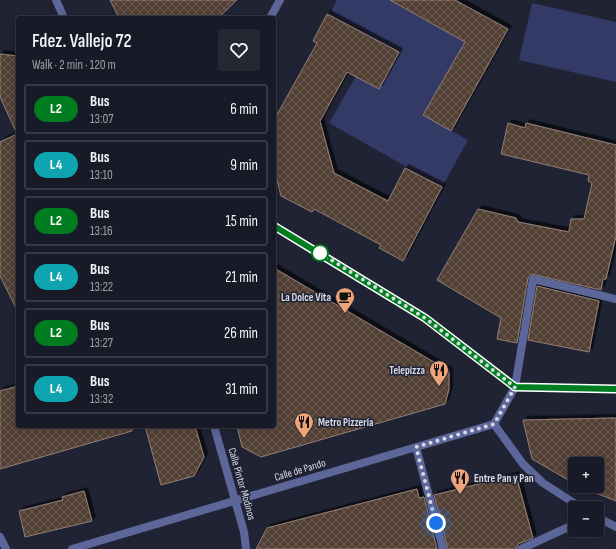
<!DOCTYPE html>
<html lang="en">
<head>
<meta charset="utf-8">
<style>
	body { margin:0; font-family:"Sofia Sans Condensed",sans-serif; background:#252733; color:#f1f3f6; height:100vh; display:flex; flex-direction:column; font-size:15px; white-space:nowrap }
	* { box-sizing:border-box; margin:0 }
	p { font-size:13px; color:#9fa1a7 }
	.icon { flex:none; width:22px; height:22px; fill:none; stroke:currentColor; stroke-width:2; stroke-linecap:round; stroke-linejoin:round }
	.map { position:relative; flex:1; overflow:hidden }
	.drawer { position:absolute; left:16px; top:16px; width:260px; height:412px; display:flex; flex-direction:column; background:#181a27; border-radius:4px; box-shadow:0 2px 10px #0003,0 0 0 1px #363844 }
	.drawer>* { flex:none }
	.badge { padding:0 8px; border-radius:13px; font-size:14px; line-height:26px }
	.fabs { position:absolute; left:568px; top:457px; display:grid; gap:8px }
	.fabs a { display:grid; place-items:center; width:36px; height:36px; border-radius:4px; background:#181a27; box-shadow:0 2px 10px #0003,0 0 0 1px #363844; font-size:20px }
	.you { position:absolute; width:20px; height:20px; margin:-10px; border:3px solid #fff; border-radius:50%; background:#1a73e8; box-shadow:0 0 0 6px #1a73e833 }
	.map>.badge { position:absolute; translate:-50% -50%; box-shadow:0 0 0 2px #fff }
	.round { display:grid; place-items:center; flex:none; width:42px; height:42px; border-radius:4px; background:#252733 }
	.head { display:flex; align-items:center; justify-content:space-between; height:68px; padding:0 16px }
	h1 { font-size:19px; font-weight:600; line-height:30px }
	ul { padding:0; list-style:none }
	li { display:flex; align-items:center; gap:12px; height:50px; margin:0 8px 6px; padding:0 8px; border:2px solid #363844; border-radius:4px }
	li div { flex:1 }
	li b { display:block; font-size:15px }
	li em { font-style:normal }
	li .badge { min-width:44px; font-weight:700; text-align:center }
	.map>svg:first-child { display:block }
	.green { fill:#333a65 }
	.building { fill:url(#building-cross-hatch); stroke:#947f74; filter:url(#shadow) }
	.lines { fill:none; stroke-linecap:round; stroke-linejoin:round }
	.street { stroke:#5d6698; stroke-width:8 }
	.line-casing { stroke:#fff; stroke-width:9 }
	.line { stroke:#007d1e; stroke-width:6 }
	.walk { stroke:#d8dae5; stroke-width:4; stroke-dasharray:0 7.2 }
	.stop-dot { fill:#fff; stroke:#007d1e; stroke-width:2 }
	.labels { text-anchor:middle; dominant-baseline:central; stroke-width:3; stroke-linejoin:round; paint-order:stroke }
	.poi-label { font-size:11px; font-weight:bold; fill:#d8dae5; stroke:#202334; text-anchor:end }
	.street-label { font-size:11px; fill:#d8dae5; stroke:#202334 }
</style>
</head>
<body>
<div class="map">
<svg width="616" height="549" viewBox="0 0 616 549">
	<defs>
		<pattern id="building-cross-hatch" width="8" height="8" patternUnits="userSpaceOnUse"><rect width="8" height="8" fill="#524036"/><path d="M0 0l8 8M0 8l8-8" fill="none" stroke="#6a5b53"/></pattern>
		<filter id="shadow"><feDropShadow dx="3.5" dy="-3.5" stdDeviation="0" flood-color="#0009"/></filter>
	</defs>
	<rect width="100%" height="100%" fill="#202334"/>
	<!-- green -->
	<path class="green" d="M337,0H390L465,42L423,115L468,140L442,187L329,123L356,76L379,89L399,53L329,16Z
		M532,3L616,22V82L519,60Z"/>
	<!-- building -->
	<path class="building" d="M110,0H237L218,18H119Z
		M390,0H455L508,29L451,131L423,115L465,42Z
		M327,14L399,52L379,89L347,72L320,121L334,173L388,201L405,168L442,187L403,261L379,248L381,245L314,209L312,212L281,196L274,168V120L317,43L313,41Z
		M0,54L18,56V312L0,276V142L17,134L0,97Z
		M508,123L525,128L526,123L616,145V236L606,279H603L601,290L531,274L528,278L517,343L497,339L501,318L437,280L478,209L516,218L518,222L569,232L571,219H584L592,183L588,181L589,175L501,154Z
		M274,268L449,371V389L445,404L261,457L242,447L237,426H274Z
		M537,286L599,301L589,352L528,340Z
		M18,386V426H132V431L0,469V391Z
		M616,418V501L578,486H597V464H575V484L532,459L523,420Z
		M145,426H195L204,457L194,476L161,485Z
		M516,475L533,538L518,544L516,549H448L434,495Z
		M417,489L419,498L424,497L437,549H256L267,528Z
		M84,491L92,521L25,537L19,511L63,500L62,497Z"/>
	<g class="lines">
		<!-- street -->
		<path class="street" d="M56,0L64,18
			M270,18L280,0
			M274,226L425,318L515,387
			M515,387L616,389
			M494,424L523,464L543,483L582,508
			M214,426L244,532L246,549
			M416,447L443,549
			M597,517L616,527
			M0,537L6,549
			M72,549L494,424L515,387L533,279L616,299
			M521,549L575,524"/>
	</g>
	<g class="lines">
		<!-- line casing -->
		<g class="line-casing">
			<path id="line" d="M274,226L425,318L515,387L616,389"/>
		</g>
		<!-- line -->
		<use href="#line" class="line"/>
		<!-- walk -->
		<path class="walk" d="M320,253L425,318L515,387L494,424L416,447L436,523"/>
	</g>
	<!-- icons -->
	<defs>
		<g id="cafe-pin" transform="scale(1)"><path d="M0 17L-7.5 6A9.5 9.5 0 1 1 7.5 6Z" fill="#efa378" stroke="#202334"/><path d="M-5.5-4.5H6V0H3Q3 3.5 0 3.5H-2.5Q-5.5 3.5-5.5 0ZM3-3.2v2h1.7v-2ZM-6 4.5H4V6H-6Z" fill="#111"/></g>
		<g id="restaurant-pin" transform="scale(1)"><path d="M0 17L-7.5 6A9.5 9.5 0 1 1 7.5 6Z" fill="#efa378" stroke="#202334"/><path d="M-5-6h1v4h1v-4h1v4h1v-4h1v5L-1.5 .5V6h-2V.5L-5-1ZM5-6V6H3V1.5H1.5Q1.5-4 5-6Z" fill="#111"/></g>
	</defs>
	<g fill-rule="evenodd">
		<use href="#cafe-pin" x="345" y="297"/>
		<use href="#restaurant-pin" x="439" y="370"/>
		<use href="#restaurant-pin" x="304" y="422"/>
		<use href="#restaurant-pin" x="460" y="478"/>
	</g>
	<!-- markers -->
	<circle class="stop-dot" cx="320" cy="253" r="8"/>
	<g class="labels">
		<!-- poi labels -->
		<g class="poi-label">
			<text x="331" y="297">La Dolce Vita</text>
			<text x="425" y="370">Telepizza</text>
			<text x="318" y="422" text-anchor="start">Metro Pizzería</text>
			<text x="474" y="478" text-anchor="start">Entre Pan y Pan</text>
		</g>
		<!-- street labels -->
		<g class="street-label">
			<text transform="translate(300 470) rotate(-17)">Calle de Pando</text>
			<text transform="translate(242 484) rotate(74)">Calle Pintor Modinos</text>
		</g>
	</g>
</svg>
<div class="fabs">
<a>+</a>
<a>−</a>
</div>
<div class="you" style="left:436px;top:523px"></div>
<section class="drawer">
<div class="head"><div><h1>Fdez. Vallejo 72</h1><p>Walk · 2 min · 120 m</p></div><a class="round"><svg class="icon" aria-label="heart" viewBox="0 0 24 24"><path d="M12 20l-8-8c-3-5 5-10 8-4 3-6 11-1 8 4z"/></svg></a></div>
<ul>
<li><span class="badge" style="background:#007d1e;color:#fff">L2</span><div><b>Bus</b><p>13:07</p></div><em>6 min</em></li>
<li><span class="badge" style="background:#10a3b0;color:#fff">L4</span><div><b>Bus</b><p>13:10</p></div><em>9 min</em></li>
<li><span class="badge" style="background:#007d1e;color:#fff">L2</span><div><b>Bus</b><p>13:16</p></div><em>15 min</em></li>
<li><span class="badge" style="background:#10a3b0;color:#fff">L4</span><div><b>Bus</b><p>13:22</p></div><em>21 min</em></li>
<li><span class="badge" style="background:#007d1e;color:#fff">L2</span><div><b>Bus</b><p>13:27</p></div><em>26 min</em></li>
<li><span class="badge" style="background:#10a3b0;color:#fff">L4</span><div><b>Bus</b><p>13:32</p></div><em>31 min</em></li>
</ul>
</section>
</div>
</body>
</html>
